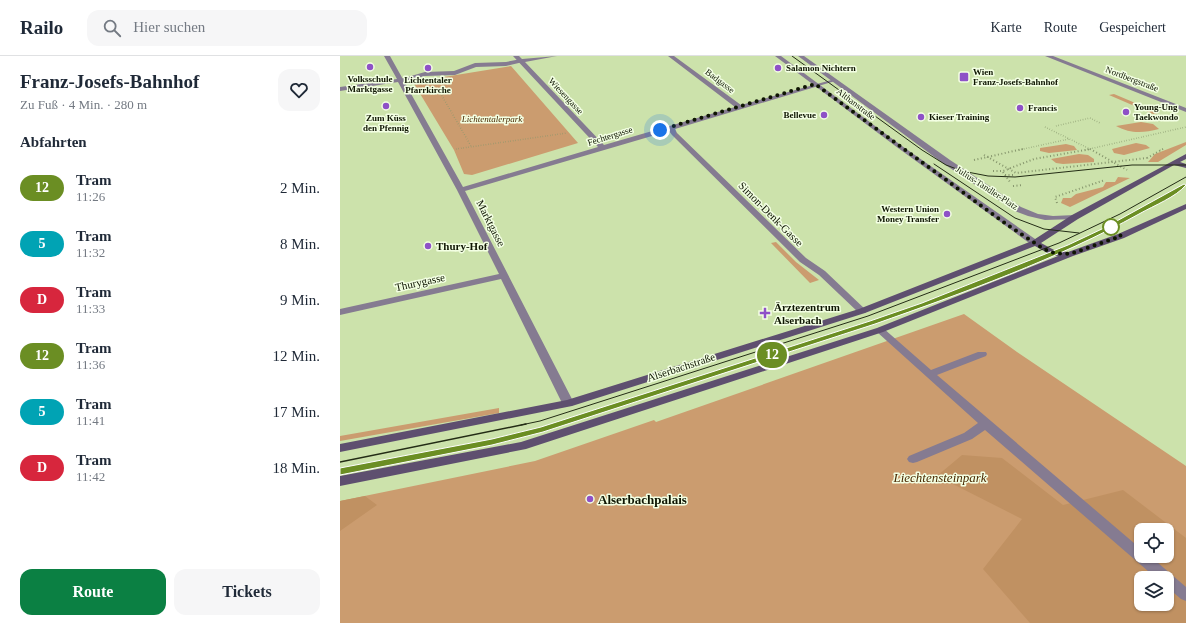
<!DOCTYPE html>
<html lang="de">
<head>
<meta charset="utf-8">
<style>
	body { margin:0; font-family:Georgia,serif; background:#f6f6f7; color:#1f2937; height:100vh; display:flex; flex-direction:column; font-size:15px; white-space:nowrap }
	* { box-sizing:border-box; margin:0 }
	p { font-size:13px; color:#747a83 }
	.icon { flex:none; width:22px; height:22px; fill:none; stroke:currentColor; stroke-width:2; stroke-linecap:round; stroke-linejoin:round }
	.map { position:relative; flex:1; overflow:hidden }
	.sheet { display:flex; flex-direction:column; background:#fff; width:340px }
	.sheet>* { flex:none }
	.badge { padding:0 8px; border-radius:13px; font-size:14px; line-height:26px }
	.tools { position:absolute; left:794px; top:467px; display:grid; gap:8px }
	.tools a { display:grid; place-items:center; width:40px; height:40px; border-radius:8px; background:#fff; box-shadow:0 1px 3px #0004; font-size:20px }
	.you { position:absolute; width:20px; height:20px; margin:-10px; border:3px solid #fff; border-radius:50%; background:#1a73e8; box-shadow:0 0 0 6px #1a73e833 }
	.map>.badge { position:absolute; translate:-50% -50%; box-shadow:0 0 0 2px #fff }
	h2 { padding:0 20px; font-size:15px; line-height:36px }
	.round { display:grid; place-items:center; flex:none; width:42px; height:42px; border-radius:12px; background:#f6f6f7 }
	.head { display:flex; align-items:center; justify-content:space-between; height:68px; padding:0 20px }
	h1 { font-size:19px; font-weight:700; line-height:30px }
	.button { display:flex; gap:8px; margin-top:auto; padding:8px 20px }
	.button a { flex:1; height:46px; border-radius:12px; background:#0b8043; color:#fff; font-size:16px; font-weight:700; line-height:46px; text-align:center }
	.button a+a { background:#f6f6f7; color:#1f2937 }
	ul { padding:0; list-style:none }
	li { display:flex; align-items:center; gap:12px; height:56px; padding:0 20px }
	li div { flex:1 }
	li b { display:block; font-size:15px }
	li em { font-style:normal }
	li .badge { min-width:44px; font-weight:700; text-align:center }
	header { display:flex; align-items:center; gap:24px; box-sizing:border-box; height:56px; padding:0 20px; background:#fff; border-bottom:1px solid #e0e1e3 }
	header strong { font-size:19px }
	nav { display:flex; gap:22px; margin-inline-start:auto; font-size:14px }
	.search { width:280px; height:36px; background:#f6f6f7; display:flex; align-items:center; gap:10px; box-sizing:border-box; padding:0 14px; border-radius:12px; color:#747a83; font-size:15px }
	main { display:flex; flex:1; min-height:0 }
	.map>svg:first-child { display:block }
	.green { fill:#cb9c6f; fill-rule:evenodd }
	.forest { fill:#c09162; fill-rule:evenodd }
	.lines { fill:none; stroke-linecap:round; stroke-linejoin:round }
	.path-far1 { stroke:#86966c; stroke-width:1.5; stroke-dasharray:0.5 2; stroke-linecap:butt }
	.path { stroke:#86966c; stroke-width:2; stroke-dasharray:1 2.5; stroke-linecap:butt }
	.service { fill:#857b91; fill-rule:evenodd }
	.pedestrian { fill:#857b91; fill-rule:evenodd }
	.minor { fill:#857b91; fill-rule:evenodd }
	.tertiary { fill:#857b91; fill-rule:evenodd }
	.secondary { fill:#5e4f6f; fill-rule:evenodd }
	.tram-far1 { stroke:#232c15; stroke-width:1 }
	.tram { stroke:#232c15; stroke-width:1.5 }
	.line { fill:#6b8e23; stroke:#fff }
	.walk { stroke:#0e1502; stroke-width:4; stroke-dasharray:0 7.2 }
	.poi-dot { fill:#8e51c7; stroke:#f3ffe3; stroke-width:1.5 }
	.stop-dot { fill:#fff; stroke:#6b8e23; stroke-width:2 }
	.labels { text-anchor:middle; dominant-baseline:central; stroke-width:3; stroke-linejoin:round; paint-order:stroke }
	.far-poi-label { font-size:9px; font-weight:bold; fill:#0e1502; stroke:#f3ffe3; text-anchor:start }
	.far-street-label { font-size:9px; fill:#0e1502; stroke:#f3ffe3 }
	.far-park-label { font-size:9px; font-style:italic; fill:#482801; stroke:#f3ffe3 }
	.street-label { font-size:11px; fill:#0e1502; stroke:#f3ffe3 }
	.poi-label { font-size:11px; font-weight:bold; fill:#0e1502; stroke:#f3ffe3; text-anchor:start }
	.near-park-label { font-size:13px; font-style:italic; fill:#482801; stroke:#f3ffe3 }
	.near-poi-label { font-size:13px; font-weight:bold; fill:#0e1502; stroke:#f3ffe3; text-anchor:start }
</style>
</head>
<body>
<header>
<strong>Railo</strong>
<div class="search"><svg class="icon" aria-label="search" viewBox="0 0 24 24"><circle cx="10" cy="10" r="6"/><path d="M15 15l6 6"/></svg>Hier suchen</div>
<nav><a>Karte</a><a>Route</a><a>Gespeichert</a></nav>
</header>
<main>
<section class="sheet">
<div class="head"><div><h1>Franz-Josefs-Bahnhof</h1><p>Zu Fuß · 4 Min. · 280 m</p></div><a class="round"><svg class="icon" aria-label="heart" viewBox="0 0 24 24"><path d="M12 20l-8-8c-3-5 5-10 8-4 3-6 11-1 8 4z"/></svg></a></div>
<h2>Abfahrten</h2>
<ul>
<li><span class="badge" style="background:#6b8e23;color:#fff">12</span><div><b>Tram</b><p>11:26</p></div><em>2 Min.</em></li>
<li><span class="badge" style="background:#00a3b4;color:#fff">5</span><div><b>Tram</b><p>11:32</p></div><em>8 Min.</em></li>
<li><span class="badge" style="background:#d7263d;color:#fff">D</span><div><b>Tram</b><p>11:33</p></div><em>9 Min.</em></li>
<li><span class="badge" style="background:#6b8e23;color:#fff">12</span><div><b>Tram</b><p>11:36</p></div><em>12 Min.</em></li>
<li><span class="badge" style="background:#00a3b4;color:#fff">5</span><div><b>Tram</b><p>11:41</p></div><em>17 Min.</em></li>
<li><span class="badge" style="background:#d7263d;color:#fff">D</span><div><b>Tram</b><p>11:42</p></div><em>18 Min.</em></li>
</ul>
<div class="button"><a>Route</a><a>Tickets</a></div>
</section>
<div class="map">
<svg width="846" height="567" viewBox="0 0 846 567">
	<rect width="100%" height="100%" fill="#cce2ab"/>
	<!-- green -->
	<path class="green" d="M171,10L238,87L132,119L124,118L114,94L73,26Z
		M774,38L819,57L813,58L769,39Z
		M801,66L813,68L819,73C803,77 791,78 776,70Z
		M846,86V89L818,106H808L815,98Z
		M796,87L806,89L810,92L784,99L774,97L772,93Z
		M726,88L734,90L737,94L709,97L700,95V92Z
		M739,98L748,99L754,103V106L723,108L716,107L711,103Z
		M778,121L790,122L730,151L721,147L723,142H731L736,138L763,131L766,126H775Z
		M436,186L456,206L479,224L470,227L431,187Z
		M624,258L677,296L846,410V567H0V445L195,405L314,364L316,366ZM801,474H827V500H801ZM801,522H827V548H801Z
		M159,352V357L0,385V380Z"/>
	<!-- forest -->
	<path class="forest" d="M622,399L662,402L723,449L783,434L846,482V567H690L643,513L682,463L597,420ZM801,474H827V500H801ZM801,522H827V548H801Z
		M25,440L37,449L0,475V445Z"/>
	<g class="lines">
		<!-- path-far1 -->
		<path class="path-far1" d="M98,33L131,90
			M716,70L750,62L760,67
			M705,71L752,94
			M116,93L227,77
			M679,94L729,83
			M745,94L846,71
			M820,94L823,93"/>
		<!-- path -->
		<path class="path" d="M750,93L787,114
			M644,99L676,117L807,102
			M807,102L823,93
			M634,104L683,93
			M653,115H663L694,103L751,93
			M663,116L670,126
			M665,119H673
			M673,130L683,129
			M717,147L715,141L765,124"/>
		<!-- service -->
		<path class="service" d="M540,271L543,272L591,314L638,296H646L647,298L646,300L597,319L801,493V500H810L846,531V545L841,543L827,531V522H816L645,374L632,383L577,406L573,407L569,406L567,403L569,400L624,377L638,367L537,276L535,274Z"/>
		<!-- pedestrian -->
		<path class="pedestrian" d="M181,3L184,5L183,6L166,10L136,11L115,19L85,20L60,26L57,24L85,16L114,15L135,7L166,6Z"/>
		<!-- minor -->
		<path class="minor" d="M44,0H50L123,131L258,91L173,0H179L182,3L217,0L185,6L264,89L395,51L328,0H334L401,49L495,23V25L335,73L337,77L466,202L485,215L527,255L525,257H519L479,219L460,206L332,79L329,75L125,135L234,347L232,350H224L222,347L161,223L0,259V253L159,218L117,134L58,26L0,35V31L57,23Z
			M705,0H713L846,52V56Z"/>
		<!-- tertiary -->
		<path class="tertiary" d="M435,0H441L562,90L698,185V189H692L558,92Z
			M458,0H464L610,104L681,151L698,158L713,160L735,159L739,161L735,163L705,164L688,160L675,155L604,108Z"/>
		<!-- secondary -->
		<path class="secondary" d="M846,98V103L840,106L846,108V112L834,109L738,163L701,187L716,195L728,196L778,178L846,148V153L784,182L733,200L543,276L186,393L0,430V420L181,386L537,272L718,200L711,199L695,190L525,257L232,350L0,396V388L227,344L519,253L692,185L732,159Z"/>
		<!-- tram-far1 -->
		<path class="tram-far1" d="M452,0L582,94L606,109L622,115L648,120L675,121L792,109H846
			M594,108L675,162L704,173L739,177
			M181,369L200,365L528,260L719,187L780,158L846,121
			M217,369L533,267L730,190L766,174L846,129"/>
		<!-- tram -->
		<path class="tram" d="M0,406L186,368
			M0,416L152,386L220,368"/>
	</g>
	<!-- line -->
	<path class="line" d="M844,128L846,129C836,141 815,149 799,158C718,203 623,237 535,268L203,376L152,389L0,419V412L152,383L201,371L530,265L582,247L728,189L764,172Z"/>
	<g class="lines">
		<!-- walk -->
		<path class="walk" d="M320,74L475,28L669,170L704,193L714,197L730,198L781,180L771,171"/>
	</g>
	<!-- markers -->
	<g class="poi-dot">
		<circle cx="30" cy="11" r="4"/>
		<circle cx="88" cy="12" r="4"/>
		<circle cx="438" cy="12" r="4"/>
		<rect x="619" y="16" width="10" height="10" rx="2"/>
		<circle cx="46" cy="50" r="4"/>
		<circle cx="680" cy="52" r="4"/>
		<circle cx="786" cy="56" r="4"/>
		<circle cx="484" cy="59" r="4"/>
		<circle cx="581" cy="61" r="4"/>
		<circle cx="607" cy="158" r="4"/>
		<circle cx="88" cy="190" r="4"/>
		<path d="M423 251h4v4h4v4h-4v4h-4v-4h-4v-4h4z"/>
		<circle cx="250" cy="443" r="4"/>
	</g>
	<circle class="stop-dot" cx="771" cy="171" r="8"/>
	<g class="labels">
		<!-- far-poi labels -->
		<g class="far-poi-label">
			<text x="446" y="12">Salamon Nichtern</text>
			<text x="633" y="16">Wien<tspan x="633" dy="10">Franz-Josefs-Bahnhof</tspan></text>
			<text x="30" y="23" text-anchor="middle">Volksschule<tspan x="30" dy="10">Marktgasse</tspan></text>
			<text x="88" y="24" text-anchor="middle">Lichtentaler<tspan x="88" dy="10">Pfarrkirche</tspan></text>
			<text x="794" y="51">Young-Ung<tspan x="794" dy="10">Taekwondo</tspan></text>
			<text x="688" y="52">Francis</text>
			<text x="476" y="59" text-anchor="end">Bellevue</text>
			<text x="589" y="61">Kieser Training</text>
			<text x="46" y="62" text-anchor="middle">Zum Küss<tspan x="46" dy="10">den Pfennig</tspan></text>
			<text x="599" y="153" text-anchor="end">Western Union<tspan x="599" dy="10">Money Transfer</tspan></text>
		</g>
		<!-- far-street labels -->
		<g class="far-street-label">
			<text transform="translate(792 23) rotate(21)">Nordbergstraße</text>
			<text transform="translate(380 25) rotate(37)">Badgasse</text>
			<text transform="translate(226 40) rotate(47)">Wiesengasse</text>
			<text transform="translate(516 48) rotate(37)">Althanstraße</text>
			<text transform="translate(270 80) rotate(-17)">Fechtergasse</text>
			<text transform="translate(647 132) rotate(33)">Julius-Tandler-Platz</text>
		</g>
		<!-- far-park labels -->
		<g class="far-park-label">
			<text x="152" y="63">Lichtentalerpark</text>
		</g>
		<!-- street labels -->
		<g class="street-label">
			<text transform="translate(431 158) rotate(45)">Simon-Denk-Gasse</text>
			<text transform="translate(151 167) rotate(63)">Marktgasse</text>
			<text transform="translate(80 226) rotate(-12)">Thurygasse</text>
			<text transform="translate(341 311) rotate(-18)">Alserbachstraße</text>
		</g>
		<!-- poi labels -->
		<g class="poi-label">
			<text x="96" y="190">Thury-Hof</text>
			<text x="434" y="251">Ärztezentrum<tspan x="434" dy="13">Alserbach</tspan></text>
		</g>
		<!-- near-park labels -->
		<g class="near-park-label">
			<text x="600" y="421">Liechtensteinpark</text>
		</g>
		<!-- near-poi labels -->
		<g class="near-poi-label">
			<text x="258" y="443">Alserbachpalais</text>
		</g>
	</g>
</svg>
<div class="tools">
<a><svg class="icon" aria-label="locate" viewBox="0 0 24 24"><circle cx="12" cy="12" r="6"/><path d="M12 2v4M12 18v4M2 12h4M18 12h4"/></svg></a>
<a><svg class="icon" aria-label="layers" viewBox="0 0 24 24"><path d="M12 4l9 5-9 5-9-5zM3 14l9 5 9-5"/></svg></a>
</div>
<div class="you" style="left:320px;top:74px"></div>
<b class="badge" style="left:432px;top:299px;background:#6b8e23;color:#fff">12</b>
</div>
</main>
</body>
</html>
